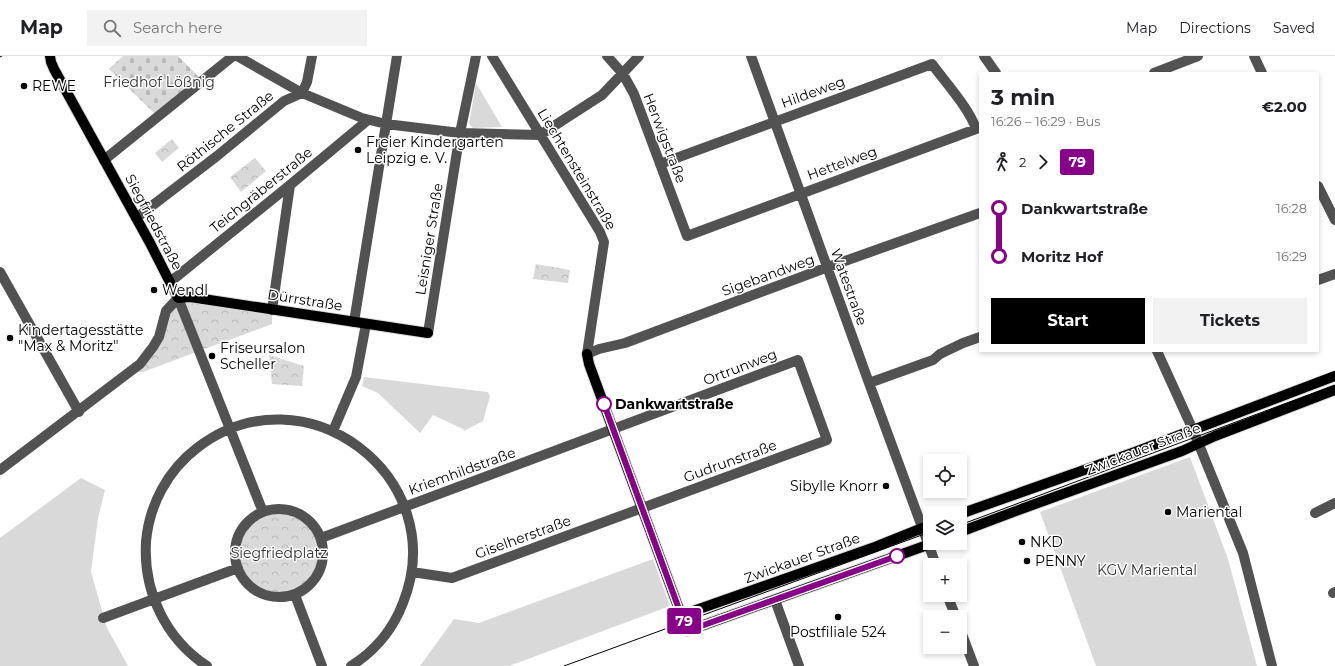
<!DOCTYPE html>
<html lang="en">
<head>
<meta charset="utf-8">
<style>
	body { margin:0; font-family:Montserrat,sans-serif; background:#f2f2f2; color:#202124; height:100vh; display:flex; flex-direction:column; font-size:15px; white-space:nowrap }
	* { box-sizing:border-box; margin:0 }
	p { font-size:13px; color:#757577 }
	.icon { flex:none; width:22px; height:22px; fill:none; stroke:currentColor; stroke-width:2; stroke-linecap:round; stroke-linejoin:round }
	.map { position:relative; flex:1; overflow:hidden }
	.sheet { position:absolute; left:979px; top:16px; width:340px; height:280px; display:flex; flex-direction:column; background:#fff; border-radius:0px; box-shadow:0 2px 6px #0003 }
	.sheet>* { flex:none }
	.badge { padding:0 8px; border-radius:3px; font-size:14px; line-height:26px }
	.controls { position:absolute; left:923px; top:398px; display:grid; gap:8px }
	.controls a { display:grid; place-items:center; width:44px; height:44px; border-radius:0px; background:#fff; box-shadow:0 2px 6px #0003; font-size:20px }
	.map>.badge { position:absolute; translate:-50% -50%; box-shadow:0 0 0 2px #fff }
	.legs { display:flex; align-items:center; gap:6px; height:44px; padding:0 12px; font-size:13px }
	.legs p { margin-inline-start:auto }
	.summary { display:flex; align-items:center; justify-content:space-between; height:68px; padding:0 12px }
	h1 { font-size:22px; font-weight:700; line-height:30px }
	.action { display:flex; gap:8px; margin-top:auto; padding:8px 12px }
	.action a { flex:1; height:46px; border-radius:0px; background:#000; color:#fff; font-size:16px; font-weight:700; line-height:46px; text-align:center }
	.action a+a { background:#f2f2f2; color:#202124 }
	ul { padding:0 12px; list-style:none }
	li { display:flex; align-items:center; gap:14px; height:48px; font-size:15px }
	li i { display:grid; place-items:center; width:6px; height:100%; margin:0 5px; background:currentColor }
	li i::after { content:''; width:10px; height:10px; margin:-5px; border:3px solid; border-radius:50%; background:#fff }
	li p { margin-inline-start:auto }
	li:first-child i { background:linear-gradient(#0000 50%,currentColor 0) }
	li:last-child i { background:linear-gradient(currentColor 50%,#0000 0) }
	header { display:flex; align-items:center; gap:24px; box-sizing:border-box; height:56px; padding:0 20px; background:#fff; border-bottom:1px solid #e0e0e0 }
	header strong { font-size:19px }
	nav { display:flex; gap:22px; margin-inline-start:auto; font-size:14px }
	.search { width:280px; height:36px; background:#f2f2f2; display:flex; align-items:center; gap:10px; box-sizing:border-box; padding:0 14px; border-radius:0px; color:#757577; font-size:15px }
	.map>svg:first-child { display:block }
	.green { fill:#d9d9d9 }
	.cemetery { fill:url(#cemetery-stones) }
	.park { fill:url(#park-crowns) }
	.lines { fill:none; stroke-linecap:round; stroke-linejoin:round }
	.major-casing { stroke:#dbdbdb; stroke-width:12 }
	.minor { stroke:#525252; stroke-width:10 }
	.major { stroke:#000; stroke-width:10 }
	.tram { stroke:#000; stroke-width:1 }
	.line-1-casing { stroke:#fff; stroke-width:9 }
	.line-1 { stroke:#808; stroke-width:6 }
	.poi-dot { fill:#000; stroke:#fff; stroke-width:1.5 }
	.stop-1-dot { fill:#fff; stroke:#808; stroke-width:2 }
	.labels { text-anchor:middle; dominant-baseline:central; stroke-width:3; stroke-linejoin:round; paint-order:stroke }
	.park-label { font-size:14px; fill:#303030; stroke:#fff }
	.poi-label { font-size:14px; fill:#000; stroke:#fff; text-anchor:start }
	.street-label { font-size:14px; fill:#000; stroke:#fff }
	.stop-label { font-size:14px; font-weight:bold; fill:#000; stroke:#fff; text-anchor:start }
</style>
</head>
<body>
<header>
<strong>Map</strong>
<div class="search"><svg class="icon" aria-label="search" viewBox="0 0 24 24"><circle cx="10" cy="10" r="6"/><path d="M15 15l6 6"/></svg>Search here</div>
<nav><a>Map</a><a>Directions</a><a>Saved</a></nav>
</header>
<div class="map">
<svg width="1335" height="610" viewBox="0 0 1335 610">
	<defs>
		<pattern id="cemetery-stones" width="16" height="16" patternUnits="userSpaceOnUse"><rect width="16" height="16" fill="#d9d9d9"/><path d="M2 7V4a2 2 0 0 1 4 0v3zM10 15v-3a2 2 0 0 1 4 0v3z" fill="#b8b8b8"/></pattern>
		<pattern id="park-crowns" width="20" height="18" patternUnits="userSpaceOnUse"><rect width="20" height="18" fill="#d9d9d9"/><path d="M2 6a3 3 0 1 1 6 0M12 15a3 3 0 1 1 6 0" fill="none" stroke="#b8b8b8"/></pattern>
	</defs>
	<rect width="100%" height="100%" fill="#fff"/>
	<!-- green -->
	<path class="green" d="M476,27L502,71L473,72L469,68Z
		M364,321L488,336L490,340L483,365L464,375L463,373L433,359L420,377L378,337L362,330Z
		M1190,401L1228,503L1257,610H1096L1040,456Z
		M81,422L105,434L98,462L91,516L107,572L128,610H0V482Z
		M653,503L670,550L509,610H420L454,563L479,567Z"/>
	<!-- cemetery -->
	<path class="cemetery" d="M123,0H178L203,25L158,61L109,13Z"/>
	<!-- park -->
	<path class="park" d="M172,83L179,92L162,106L155,97Z
		M255,102L266,115L241,136L230,121Z
		M536,208L570,214L568,227L533,223Z
		M178,242L272,254V268L199,295L143,316H132L140,308Z
		M269,299L304,310L302,330L272,328Z
		M238 497a41 41 0 1 1 82 0a41 41 0 1 1-82 0Z"/>
	<g class="lines">
		<!-- major casing -->
		<g class="major-casing">
			<path id="major" d="M50,0L51,6L54,13L150,187L178,242L190,241L428,277
				M587,298L589,308L687,575L933,487
				M960,458L1135,396L1335,320
				M960,476L1024,452L1182,395L1215,380L1335,334
				M682,559L875,491L930,469"/>
		</g>
		<!-- minor -->
		<path class="minor" d="M237,0L302,37L362,62L386,68L460,77L540,79L602,39L639,0
			M492,0L594,166L600,176L604,186L587,298L599,293L625,287L828,211L980,157
			M607,0L623,18L634,38L687,180L976,73C969,52 945,26 932,8L660,108
			M751,0L869,327L936,509
			M984,0L996,17
			M1254,0L1262,17
			M1154,17L1198,0
			M104,104L233,0
			M1318,130L1335,164
			M136,162L217,100L284,45L302,37L307,26L312,0
			M0,216L79,356
			M1318,224L1335,218
			M170,226L290,129L368,64
			M272,254L290,129
			M354,266L397,0
			M428,277L460,77L476,0
			M1157,295L1193,374L1243,497L1272,610
			M869,327L933,304L940,298L963,287L980,281
			M333,375L356,321L366,268
			M0,414L140,308L153,291L159,281L166,255L178,242L263,456
			M235 497a44 44 0 1 1 88 0a44 44 0 1 1-88 0Z
			M1315,457L1335,447
			M321,482L798,304L827,384L452,522L412,516
			M1333,537L1335,536
			M295,539L322,610
			M947,539L956,561
			M775,544L799,610
			M103,562L238,512
			M960,573L974,610
			M207,610C166,583 143,536 146,486C149,449 168,414 197,392C304,309 453,421 403,547C393,573 375,595 351,610"/>
		<!-- major -->
		<use href="#major" class="major"/>
		<!-- tram -->
		<path class="tram" d="M0,1L2,0
			M960,469L1335,329
			M564,610L930,476"/>
	</g>
	<g class="lines">
		<!-- line-1 casing -->
		<g class="line-1-casing">
			<path id="line-1" d="M604,348L687,575L897,500"/>
		</g>
		<!-- line-1 -->
		<use href="#line-1" class="line-1"/>
	</g>
	<!-- markers -->
	<g class="poi-dot">
		<circle cx="24" cy="30" r="4"/>
		<circle cx="358" cy="94" r="4"/>
		<circle cx="154" cy="234" r="4"/>
		<circle cx="10" cy="282" r="4"/>
		<circle cx="212" cy="300" r="4"/>
		<circle cx="886" cy="430" r="4"/>
		<circle cx="1168" cy="456" r="4"/>
		<circle cx="1022" cy="486" r="4"/>
		<circle cx="1027" cy="505" r="4"/>
		<circle cx="838" cy="561" r="4"/>
	</g>
	<g class="stop-1-dot">
		<circle cx="604" cy="348" r="7"/>
		<circle cx="897" cy="500" r="7"/>
	</g>
	<g class="labels">
		<!-- park labels -->
		<g class="park-label">
			<text x="159" y="26">Friedhof Lößnig</text>
			<text x="279" y="497">Siegfriedplatz</text>
			<text x="1147" y="514">KGV Mariental</text>
		</g>
		<!-- poi labels -->
		<g class="poi-label">
			<text x="32" y="30">REWE</text>
			<text x="366" y="86">Freier Kindergarten<tspan x="366" dy="16">Leipzig e. V.</tspan></text>
			<text x="162" y="234">Wendl</text>
			<text x="18" y="274">Kindertagesstätte<tspan x="18" dy="16">"Max &amp; Moritz"</tspan></text>
			<text x="220" y="292">Friseursalon<tspan x="220" dy="16">Scheller</tspan></text>
			<text x="878" y="430" text-anchor="end">Sibylle Knorr</text>
			<text x="1176" y="456">Mariental</text>
			<text x="1030" y="486">NKD</text>
			<text x="1035" y="505">PENNY</text>
			<text x="838" y="576" text-anchor="middle">Postfiliale 524</text>
		</g>
		<!-- street labels -->
		<g class="street-label">
			<text transform="translate(813 36) rotate(-20)">Hildeweg</text>
			<text transform="translate(225 75) rotate(-39)">Röthische Straße</text>
			<text transform="translate(665 82) rotate(69)">Herwigstraße</text>
			<text transform="translate(842 107) rotate(-20)">Hettelweg</text>
			<text transform="translate(577 113) rotate(59)">Liechtensteinstraße</text>
			<text transform="translate(261 134) rotate(-39)">Teichgräberstraße</text>
			<text transform="translate(154 166) rotate(62)">Siegfriedstraße</text>
			<text transform="translate(429 183) rotate(-81)">Leisniger Straße</text>
			<text transform="translate(768 219) rotate(-20)">Sigebandweg</text>
			<text transform="translate(849 231) rotate(70)">Watestraße</text>
			<text transform="translate(305 244) rotate(9)">Dürrstraße</text>
			<text transform="translate(740 311) rotate(-21)">Ortrunweg</text>
			<text transform="translate(1143 393) rotate(-21)">Zwickauer Straße</text>
			<text transform="translate(730 405) rotate(-20)">Gudrunstraße</text>
			<text transform="translate(462 415) rotate(-20)">Kriemhildstraße</text>
			<text transform="translate(523 481) rotate(-20)">Giselherstraße</text>
			<text transform="translate(802 502) rotate(-20)">Zwickauer Straße</text>
		</g>
		<!-- stop labels -->
		<g class="stop-label">
			<text x="615" y="348">Dankwartstraße</text>
		</g>
	</g>
</svg>
<div class="controls">
<a><svg class="icon" aria-label="locate" viewBox="0 0 24 24"><circle cx="12" cy="12" r="6"/><path d="M12 2v4M12 18v4M2 12h4M18 12h4"/></svg></a>
<a><svg class="icon" aria-label="layers" viewBox="0 0 24 24"><path d="M12 4l9 5-9 5-9-5zM3 14l9 5 9-5"/></svg></a>
<a>+</a>
<a>−</a>
</div>
<b class="badge" style="left:684px;top:565px;background:#808;color:#fff">79</b>
<section class="sheet">
<div class="summary"><div><h1>3 min</h1><p>16:26 – 16:29 · Bus</p></div><b>€2.00</b></div>
<div class="legs"><svg class="icon" aria-label="walk" viewBox="0 0 24 24"><circle cx="13" cy="4" r="2"/><path d="M13 8l-2 6 4 7M11 14l-3 7M7 12l3-4h3l4 4"/></svg>2<svg class="icon" aria-label="forward" viewBox="0 0 24 24"><path d="M9 5l7 7-7 7"/></svg><b class="badge" style="background:#808;color:#fff">79</b></div>
<ul>
<li><i style="color:#808"></i><b>Dankwartstraße</b><p>16:28</p></li>
<li><i style="color:#808"></i><b>Moritz Hof</b><p>16:29</p></li>
</ul>
<div class="action"><a>Start</a><a>Tickets</a></div>
</section>
</div>
</body>
</html>
